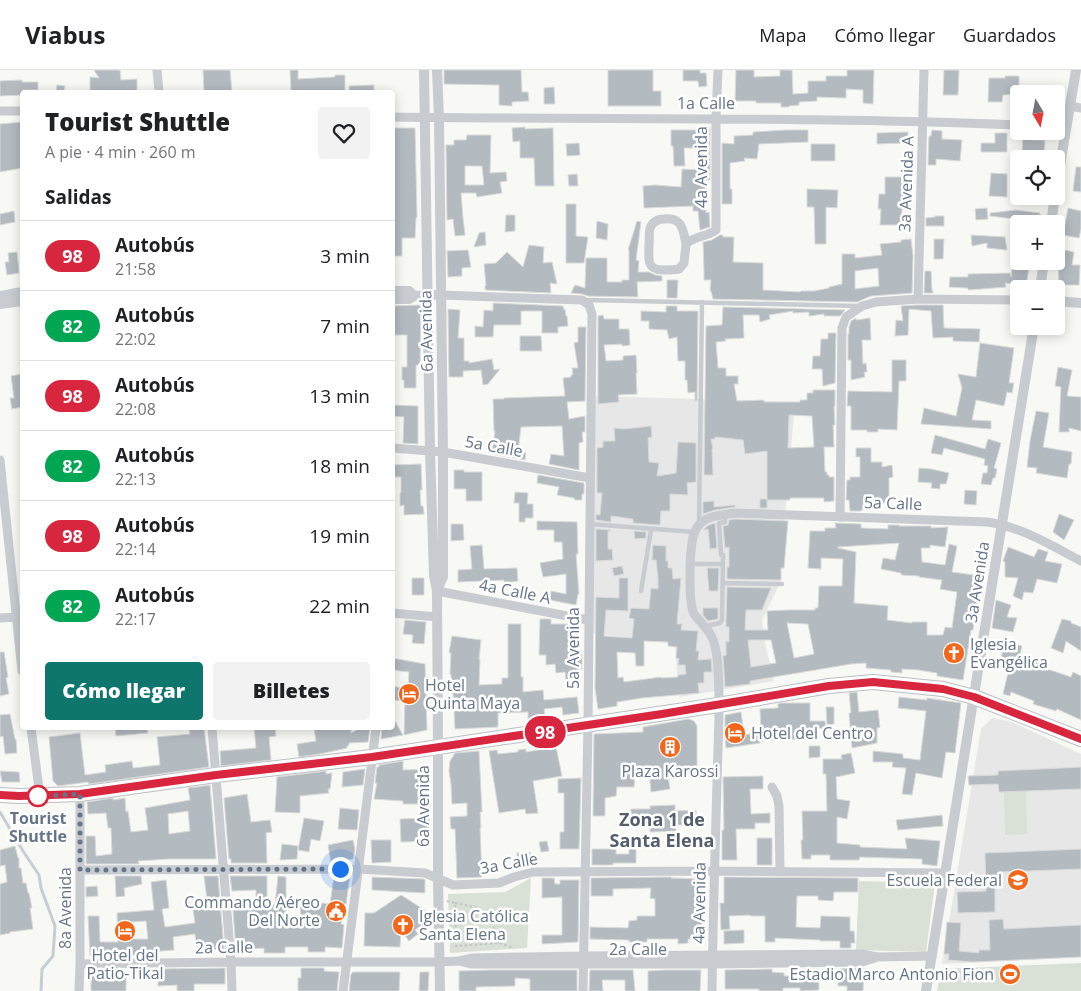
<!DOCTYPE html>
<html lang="es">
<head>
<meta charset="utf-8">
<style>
	body { margin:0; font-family:"Open Sans",sans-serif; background:#f2f2f2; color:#202124; height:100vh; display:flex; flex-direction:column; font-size:19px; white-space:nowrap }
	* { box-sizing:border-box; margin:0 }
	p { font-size:16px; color:#757577 }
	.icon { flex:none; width:28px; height:28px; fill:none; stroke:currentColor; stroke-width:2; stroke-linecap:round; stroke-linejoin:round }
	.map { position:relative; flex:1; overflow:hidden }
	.sheet { position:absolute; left:20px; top:20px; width:375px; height:640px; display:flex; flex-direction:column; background:#fff; border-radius:5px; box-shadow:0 2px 12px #0003 }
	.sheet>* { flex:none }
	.badge { padding:0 10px; border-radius:16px; font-size:18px; line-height:32px }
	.needle { width:32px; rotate:170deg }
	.buttons { position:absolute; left:1010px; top:15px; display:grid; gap:10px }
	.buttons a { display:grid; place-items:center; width:55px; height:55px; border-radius:5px; background:#fff; box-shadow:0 2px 12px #0003; font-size:25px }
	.you { position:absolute; width:25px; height:25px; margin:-12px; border:4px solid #fff; border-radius:50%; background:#1a73e8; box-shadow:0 0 0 8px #1a73e833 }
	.map>.badge { position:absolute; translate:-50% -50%; box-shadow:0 0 0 2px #fff }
	h2 { padding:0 25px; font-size:19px; line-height:45px }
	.round { display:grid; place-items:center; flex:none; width:52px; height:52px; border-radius:5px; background:#f2f2f2 }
	.summary { display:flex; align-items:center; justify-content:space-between; height:85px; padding:0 25px }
	h1 { font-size:24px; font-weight:800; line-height:38px }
	.cta { display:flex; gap:10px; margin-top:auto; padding:10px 25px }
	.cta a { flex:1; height:58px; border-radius:5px; background:#0f766e; color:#fff; font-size:20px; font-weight:800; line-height:58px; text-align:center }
	.cta a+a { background:#f2f2f2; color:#202124 }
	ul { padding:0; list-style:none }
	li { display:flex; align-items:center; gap:15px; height:70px; padding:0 25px; border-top:1px solid #e0e0e0 }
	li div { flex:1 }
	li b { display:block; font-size:19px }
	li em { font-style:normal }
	li .badge { min-width:55px; font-weight:700; text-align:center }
	header { display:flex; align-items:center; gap:30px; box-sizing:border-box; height:70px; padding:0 25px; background:#fff; border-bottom:1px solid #e0e0e0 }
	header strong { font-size:24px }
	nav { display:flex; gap:28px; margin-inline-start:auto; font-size:18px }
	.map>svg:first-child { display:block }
	.built { fill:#e6e7e6 }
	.green { fill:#d9e1d6 }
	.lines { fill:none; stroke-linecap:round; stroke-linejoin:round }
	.stream { stroke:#c4ced4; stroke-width:3 }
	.building { fill:#b3bac0; stroke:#dadad8; fill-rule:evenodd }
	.primary-casing { stroke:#bbbec3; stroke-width:16 }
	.path { stroke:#c1c3c6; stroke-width:2; stroke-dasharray:2.5 2.5; stroke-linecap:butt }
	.service { stroke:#c8cbcf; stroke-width:4.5 }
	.minor { stroke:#c8cbcf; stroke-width:9 }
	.tertiary { stroke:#c8cbcf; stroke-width:10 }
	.primary { stroke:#fff; stroke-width:14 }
	.line-casing { stroke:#fff; stroke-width:11 }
	.line { stroke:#d7263d; stroke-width:8 }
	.walk { stroke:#657589; stroke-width:5; stroke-dasharray:0 9 }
	.stop-dot { fill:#fff; stroke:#d7263d; stroke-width:2.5 }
	.labels { text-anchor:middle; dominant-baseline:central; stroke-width:5; stroke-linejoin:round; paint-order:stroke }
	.street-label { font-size:16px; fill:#657589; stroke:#fff }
	.poi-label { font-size:16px; fill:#657589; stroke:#fff; text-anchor:start }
	.stop-label { font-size:16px; font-weight:bold; fill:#657589; stroke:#fff }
	.neighbourhood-label { font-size:18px; font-weight:bold; fill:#535f6d; stroke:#fff }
</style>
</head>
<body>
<header>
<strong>Viabus</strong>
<nav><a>Mapa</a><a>Cómo llegar</a><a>Guardados</a></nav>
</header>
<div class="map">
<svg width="1081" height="921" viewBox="0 0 1081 921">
	<rect width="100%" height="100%" fill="#f8f8f5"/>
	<!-- built -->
	<path class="built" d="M594,326L795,332L779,515L762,550L765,573L774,611L679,627L675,574L592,563Z
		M992,648L1012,652L1081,684V887L942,894L981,659Z"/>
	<!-- green -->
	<path class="green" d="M1004,721H1026L1027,764L1005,765Z
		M531,808L527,878L450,883L448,824L505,822Z
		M859,811L935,813L926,882L856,880Z
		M1081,893V921H937L941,899Z"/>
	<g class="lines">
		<!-- stream -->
		<path class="stream" d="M0,742L23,781L39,805L41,818L55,856L53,886L42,899L41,921"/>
	</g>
	<!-- building -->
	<path class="building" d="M94,0H120L121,10L137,9V22H90V7L99,8Z
		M203,0H230L232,22H204Z
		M290,0H298V9L335,7V5H345V22H291Z
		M444,0H521L522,22H528L529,31L512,32V36L499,35V15L444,14Z
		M608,0H653V21H661V36H608Z
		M683,0H700V3H706L707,16L699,17L698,11H683Z
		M736,0H754V7L780,6V0H792L793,24L808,23V11H826V6H847V0H874L873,34L863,33V20L846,19V28L817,27V31L799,32V35L789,36V37H781V33H756V31H735Z
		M944,0H959L958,25H943Z
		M1005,6H1019V24L1003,25L1002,32H988L989,8H1005Z
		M22,10V12H38V20H23L22,25L0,26V11Z
		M57,15L65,16L64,22H56Z
		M374,15V22H349V16Z
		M554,17L555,34H544V18Z
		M22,52V98L0,102V54Z
		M525,57V59L553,58L554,116H535L534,88H520V71L513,72L512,58Z
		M706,57H710V110H705L706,143L709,142L710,157L700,160L698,141H693V136L644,138L643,116L655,115L681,117L682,99L703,100V78H684L685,96H674L673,76H671V60H706Z
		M392,58H415L417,147L416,148L415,168H402V186H392V109H393Z
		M786,60H808V72L759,74L757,89L744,88L745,91L730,93V119H732V134H722V73L734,74V66L753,65V62Z
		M932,60L942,61V69L962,70L960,91L936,89V95H928L929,66H931Z
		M908,62V73L877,74V63Z
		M995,63H1007V82H981V73H995Z
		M467,65H491L490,103L506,102L507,111L500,112L502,123L477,127L476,123H461L463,148L465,165L455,166L453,149L447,150L446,75H454V70H466ZM465,96H482L484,115H465Z
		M1023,66L1035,67L1034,70H1045L1044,83L1022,81Z
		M579,73L580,85L567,86L566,74Z
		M811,74H835V91H811Z
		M1076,97H1081V122L1073,121Z
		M991,103L1007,104V127L989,126Z
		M577,104L578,116H569L568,105Z
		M885,107H904V109H910L911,124H904L903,140H902L901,155H880L881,139H878L879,124H885Z
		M807,119L838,120L837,138L826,137V174H815L814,137H807Z
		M566,134H576V166L588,167L584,193H566Z
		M987,138L988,149L976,150L975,139Z
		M1068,138L1081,141V159L1079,168L1063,165Z
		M1016,140L1040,143V145L1033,146L1032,154H1019V148L1014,149L990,146V143Z
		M14,141L15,152L0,155V144Z
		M506,145H515V161L505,162Z
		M935,146H944V156H926V148L935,147Z
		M597,151L608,154L607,170L596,168Z
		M637,151L641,152L636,190L639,191L638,202H649L655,205L662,206V211L637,212L638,227L588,226L582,224L571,223L575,215L585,218L586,188H607V212H622V210H629V180H628Z
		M485,162L486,175L474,177L479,163Z
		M720,165H723V167H734L733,192L763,193V220L800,222L801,221H814L829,218V217L842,214V184H855V188L882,185L880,174L901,172V170L911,169L913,186L912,223L871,226L857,232L713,229L711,221H710L711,210H704V201L703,172L712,170ZM878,198L879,216L855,219V201Z
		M971,165L1005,167L1007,180L987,178V173L972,176Z
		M934,169H944L943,189H934Z
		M529,175L544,177L543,193L552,192L557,214L550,213L551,223L485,220V216L486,215L484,194L496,193L507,182L523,197Z
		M1060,179L1074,182L1072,195H1080L1079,215H1059L1058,188Z
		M468,180L471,197L462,198V206L448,207L447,181Z
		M17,182L19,203L7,205L5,192H9L8,183Z
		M1013,191H1030L1026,216L1005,213L1006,217L982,219L968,220V218L949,217L950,207H968V204L1010,203L1011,207Z
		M925,201H931L932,221H933V223H924Z
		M667,210H678L677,228H667Z
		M493,233L563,236L564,240L565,239L566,246H567L568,256L558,257V263H542V241H521V255H494L493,267H475V256L483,257L484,240L493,241Z
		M421,235L420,295H416V318H404V310H402V297H407V265H392V236Z
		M918,235H943L944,258L980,259L979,272L953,271V267L933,268L931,241L909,239L908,265L895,266L896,250L903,251L901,236Z
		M666,236H677V241H698L697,331H695V322L688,323L687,310H685V291H678L677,267L669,269L667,260L649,259V251H641V241L666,242Z
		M723,237L845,240L840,246H824V244L809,246V242L793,243V241L769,245L770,249L760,252L759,245H743L744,268L725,269L726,271L716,272L718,298H726V306H738V314H734L737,331L764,330V332H800V330H807V323H813V320H835V336H834L835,355H833L834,377H824L825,402H827V405H829V407H834V431L824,432V428H790V430H767V381L745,384L743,370L715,367V369H711L713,379H712L713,405H704L706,256L722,255ZM789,345L812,346L814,377L788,378Z
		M448,239L460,240L458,268H464V291H469V293L492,289L494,300L500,299L488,314L483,315L481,300L463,301V307H449Z
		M603,245L604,249H619V259H629L630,275L622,276V274L604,275L606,291L623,290V286L636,285L637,303H636L637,324L618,325L619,332L598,334V246Z
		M856,248V250L870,248L871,270H862L863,294L866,293L867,302H864L865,307L851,310V290H848V264H849V257L851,251Z
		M578,257H586L585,331L567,332L569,349L585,346V362H582L583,372L579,373V400L549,394L551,384L564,386L562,356L521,357L518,382L526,383L525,390L492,384L495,361H494L493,329H504V328L565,326L563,308L571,307V305H573L572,298H578L574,273L578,272Z
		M828,263H836L835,313L823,316L822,299H812L813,286H820L821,269H828Z
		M520,266H541L542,281H520Z
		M980,273L1014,278L1009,313H1014L1012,323L1007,322L1004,336L976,330L972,350L991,351V359L921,354L924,338L956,346L962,318L958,304L976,307Z
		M892,290H906V311H899L897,360L878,359V362H867V360H851V336H847L848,321L892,322Z
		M1058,297L1072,300L1067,326L1081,327V361L1069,358V362H1059L1061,317L1055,316Z
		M22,304V337L12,339L10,328H14L11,306Z
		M392,335L418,336V374L403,373L404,347L392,346Z
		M1036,341L1049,343L1043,377L1072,382L1071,394H1069L1067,408L1036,403L1037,398L1027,397L1030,371Z
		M651,356L652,367L648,368L649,392L659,393L657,406L676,403L678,372L696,373V412L687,413L688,425L670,424V441H661L660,455L633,453V449L611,446V452L596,450V444L600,445L602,423H597V378L603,377V371H615L614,358L624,359Z
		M935,365L985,379L988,369L1001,373L994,398L997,399L995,408H993L991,415L981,414L983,403H987L988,396L984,395L985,389L944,378L942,385L931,383Z
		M856,378H871V392H882V397L892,395L893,407L889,408V433H870L871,439L861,440V441H850L849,430H846L847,410H850V407H860V387H856Z
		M421,394L422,420H420L421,436H423L424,444L404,445V435L400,436V423H401V407H392V395Z
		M919,398L931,399L949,403L946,414H940V419L931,418L932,413L918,412Z
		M454,400H464V402H482V431H466V419H454Z
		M538,405L584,413V424H582V430H575L574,428L557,425L559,417L537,413Z
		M965,420L977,421L976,435L964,434Z
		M515,422L528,423L527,434H533V448H525V452H519V433H514Z
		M760,429H767V438H760Z
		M714,431V437L735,435V437L715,440L703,444V432Z
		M1059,444L1074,450L1064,470L1053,462Z
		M734,449L788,451L784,498H781V510L727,509V497H729V477L725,478L723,456L728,455L729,450Z
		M537,451L577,452L578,484H576L579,524H578L576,535L550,530L551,521L566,524V504L543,507L540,493L563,489L562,472H554V460H537Z
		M715,453L717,478L710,479L708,459L704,460V459L709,455Z
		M835,453L861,454V458L888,459V455H899L900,456H931V458L948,457L945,477L930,475V478H921L922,492L945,495L949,474L957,476L952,502L981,506L973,560H971L963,610L937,606V603L918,600L902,599V603L891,602V600L866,598V593L851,594L750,611V614L725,617L723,586L726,585V571L729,572V557H726V551L727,517L771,518L762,540H746L745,560H768L767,541L787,540H815V538H818L819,516H842L843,489L821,488V499L808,498L810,461H825V458H836ZM899,473L895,490L883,488L881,499L901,503V505L919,506V507L942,510L940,519L957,522L952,558L945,557L943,565H927V552H912V553L887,550L888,536L854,533L856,482L838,478V477ZM787,553L808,554L814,584L794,588ZM748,570H771L776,593L751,597Z
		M451,454H463L464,470L451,471Z
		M596,459L611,460V461H608V479H612L613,490L596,491Z
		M634,461L646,462V468L635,469Z
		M482,475L484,499L517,498L518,511L504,513V510L458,512V500L472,499L470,476Z
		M653,475L666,476V491H668V498H672L673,509L681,508L677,554H682L681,560L698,561L696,581H699L698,590L711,589L712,602H704V613H698L699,623L642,628L617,632V636L598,639L595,618L596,527L619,528V508H628V541L606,540L604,566L632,568L634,549L629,548L631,538L649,539L651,518L658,519V508L656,490H652ZM644,571L668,572V576L677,577L676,588L679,589L678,595H685L686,604L678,605V607L661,608V607L624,612L623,607L618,608L617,582L635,583L636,596H644Z
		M1008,477L1034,487L1038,479L1048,482L1045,491L1062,494L1057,513L1037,509L1033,523L1024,522L1022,530L1013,526L1018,508L1005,507V492L1003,491Z
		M622,496L624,504L614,506L612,498Z
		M707,498H719L718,521H709Z
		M412,508H424V525H412Z
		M996,530L1011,535L1007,547L1017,548L1013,562L992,558Z
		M703,538H718V549L708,551L703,545Z
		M540,549H551V554H578V584H582V599H579L580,612H566L565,602L556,603L555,594L546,595V585H539Z
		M1062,549L1071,551V553L1081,557V581L1066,571L1063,583L1051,578Z
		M405,550L426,552L424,574L412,573L413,565L403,564Z
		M508,554H521V607H523V622L543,620L544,630L577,627L579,643L563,645L562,637L544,639L545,647L528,649V642L498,643V657L455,659L453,623H452L451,604H450L451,583H449L452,566L481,570L479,589H480L479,615L502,614V608H508Z
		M1005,572L1022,576L1019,588L1039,591L1038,596L1071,607L1073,602L1081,606V650L1057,639L1056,641L1033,634L1034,631L1011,622L1010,626L1003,624L1011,590L1001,588Z
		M0,582H4L8,607L6,608L9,624L0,626Z
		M392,588L425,594L427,660L404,665L405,631L392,630V616L408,619L409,602L392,600Z
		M857,622L859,642L878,640L880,657L877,658V673L852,678L849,643H851L849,623Z
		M899,627L927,630V628L961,633L955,683L946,682L942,708L916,703L912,725L902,724L906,698L892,697L893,692H873V681L903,684V688L920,690L926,641L898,638Z
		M780,633H810V651H825L826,658L802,659V669L760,671V673L726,678L725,666V645L741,642L744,665L761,662L760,639L778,638V634Z
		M826,637H834V654L827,655Z
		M10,644L15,669H16L17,683L5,684L3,666L0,667V645Z
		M392,646L403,665L381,669L382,658H392Z
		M688,649L694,651L697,656V696L667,699L670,719L651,722L649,701L635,703L634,717H617L616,726L605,728V746H593L594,664L643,662V657Z
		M115,658H147L148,663L116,666Z
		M189,658H204L209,697L89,714L88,712L58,716L53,711L49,667L80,663L85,705L106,702L105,695L132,691L133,698L160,695L157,667L190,664Z
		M254,658H275L276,666L269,667L271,690L221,696L220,681L256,678Z
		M314,658H351V663L360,658H370L368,672L349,673V675L347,676V678L320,684L299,687L297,674L316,671Z
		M809,676H820V687L809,688Z
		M556,677L562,706L533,711L538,743L526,744L525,739L499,743L489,681L497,680L498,684L518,682V680L526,679V682Z
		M479,681L482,742H480L481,758H480L482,807L457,808L455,759H451L450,747L467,746V733L452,734L451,714L449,701L450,691L455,683Z
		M851,683L855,703L836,707L837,729L850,731L847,749L837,747V773L860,775V777L907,779L905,768L940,771L937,796L922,794V789L860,787L859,790H830V785H811V789H802L801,770H803L802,741H827L826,704H823V689H842L841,685Z
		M403,691V700L429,699V734H403V731L374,729L377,713H375L377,697H379V695Z
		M1081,697V719L999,722L998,714L969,715L968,706L998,705V701Z
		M365,699L363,715L342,717L343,702Z
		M0,701L19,702L20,712H2Z
		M326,701V704L332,703L330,719H328L329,723L300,726V743L275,742L277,707Z
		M763,706V719H750L751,744L770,743V753H755V759H736L737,790H722V760H724L723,707Z
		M581,708L579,779H560V762H564V723H558V709Z
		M210,715L216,789H169L138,791L139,794H86V766H95L96,786L112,784L111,758H108L106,743L88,744L87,732L113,728V730L125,728L126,742L128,741L131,762L148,760L145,738L190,730L188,718ZM188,741L190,761L169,764L168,744Z
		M247,724L251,752L270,750L272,762L266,763L267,793H231V789H229L224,728Z
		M675,735V741L696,740L697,755H676V761L650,762V756L630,755L631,739H650V736Z
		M340,738L359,740L357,760L338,759Z
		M942,745L943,756L898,760L896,750Z
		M304,748L324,751L320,771L311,769L309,782L298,780Z
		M425,748H429L430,771L401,772L400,749Z
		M629,766H636V793H613V795H592V779H616V784H629Z
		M757,768H772V795H757Z
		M353,770L355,779L353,789L331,793L328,775Z
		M371,770H391V792L372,793Z
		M547,771L549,781L541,782L539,772Z
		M282,774L298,776L297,789L280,790Z
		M15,776L18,788H19V798H21L23,813H26L28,823H29L32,838H30L33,859L10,862V863L0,865V814L7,812L5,795L0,796V780Z
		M1081,779V799L1000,802V814H995V842L958,843L957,822L986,821L985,783Z
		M530,782V792H517V783Z
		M115,806H141L142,814L124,818L125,826L116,827Z
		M204,806H218L224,879L197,881L195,864L173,867L174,880L138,883V885L90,886L88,846H99L100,872H118L117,843L154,840L151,812L166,810L169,838L162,839L165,857L195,853L193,839L208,838ZM146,851L148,869H132V852Z
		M230,806H267V834L275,835L278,806L286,807V854H302L299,830L330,834L334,806H350L346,834H343L341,854L344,855L342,878L325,877V882H308V877H285V883H264V878L236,880L233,840L256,838V820L232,821Z
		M372,807L424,809L425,810V823L372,820Z
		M671,807V808L701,809L702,869H688V873L678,874V869H647V872H629V870L590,869V857L628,858L629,851L637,850V846H655V829L650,828L651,818L613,819V826H591V808Z
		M724,807L858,808V822H834L833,831L818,830V826H797L796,857L820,858L821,846L850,847V861H854L855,873H851V878H840V871H820V870L775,868V872H765V846H750V845L729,846L730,859L721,860L720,833H724Z
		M542,808H554L555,814H560V810H579L578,872L542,874V865H562V827L542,828Z
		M97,816L98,826L86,827V817Z
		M401,825L426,841V852L415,860L418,864L409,871L401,860L400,877L364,876L365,843H374Z
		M1003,849L1004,859L1081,855V887L973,892L948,890L949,884H944L947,852L961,853L959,881L979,883V880H990L989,850Z
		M744,860V873L724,874V861Z
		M225,898V914H194V921H177V915L158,916V899Z
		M301,898H324V901L339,902L337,921H298V908H301Z
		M864,898L863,921H847V916H838V899Z
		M772,899V902L784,903V906L811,905V899H819V920L800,921V918H783V921H759V919H725V900Z
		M491,900H577V921H530V909L515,908V916L476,917V921H459V901Z
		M590,900H633L635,921H625V910H602L603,921H589Z
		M665,900H701L700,921H648V901Z
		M353,902H400L399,921H349L351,904Z
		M420,902H429L428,921H419Z
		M91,905H126V921H91Z"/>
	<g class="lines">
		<!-- primary casing -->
		<g class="primary-casing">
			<path id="primary" d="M0,725L19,726L80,724L216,705L372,687L718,635L829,616L873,612L943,619L974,627L1081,669"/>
		</g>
		<!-- path -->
		<path class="path" d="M447,831L455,833L456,876L499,873L514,878
			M455,833L479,838L489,844L499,873"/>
		<!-- service -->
		<path class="service" d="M585,232L589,230L858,236
			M699,453L702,232
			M590,454L694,462
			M691,494H723
			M723,513L782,514
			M641,521L651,460
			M707,558L710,555L720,553L722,550L723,485H721L719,453L725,452V445"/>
		<!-- minor -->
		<path class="minor" d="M157,0L159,22
			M1070,36L1081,38
			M0,41H22
			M392,47C601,50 810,46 1019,55
			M1056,56L1066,57
			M686,174C683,159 682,147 664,149C659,149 654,151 651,156C648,161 650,169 649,175C649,188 646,200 663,200C668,200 674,200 679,199L684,193L686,174C696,165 707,167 716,160V48L718,0
			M440,225L582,230L589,235L592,244L588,655L583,921
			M918,229L924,0
			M392,378L443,382L590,408
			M0,390L22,601
			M840,447L842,258L846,247L862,236L876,232L918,229L1019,230
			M437,521L588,550
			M392,543L437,547
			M0,548L17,547
			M31,658L40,726
			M212,658L231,892L232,921
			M772,717L777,726L779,736L780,802
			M80,800L359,799L425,803L453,815L499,813L514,807L533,802L714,801L945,803
			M459,891L471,894H712L862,892L875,888
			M80,894L231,892H439L459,891L471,888L584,886L862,884L877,887L932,886
			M79,921L80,894V724
			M343,921L376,658
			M712,921C713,851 715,782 717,712C718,670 721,628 717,587C715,574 713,565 704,556C701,552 697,548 694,544C688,532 689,474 695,461C702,445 719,446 734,443L987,452C1022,457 1050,475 1081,491"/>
		<!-- tertiary -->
		<path class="tertiary" d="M424,0L430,381L434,505L437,521L438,677V809L440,921
			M437,0L439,48L443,382V507L437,520
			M1056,119L1076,0
			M1051,154L1055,126
			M1040,219L1044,191
			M392,221H409L414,226
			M0,226L22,222
			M392,229H409L414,226L434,225
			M1056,231L1081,233
			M0,234L22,231
			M926,921L1034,256"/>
		<!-- primary -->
		<use href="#primary" class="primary"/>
	</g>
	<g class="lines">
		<!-- line casing -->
		<g class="line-casing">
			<path id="line" d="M0,725L19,726L80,724L216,705L372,687L662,644L829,616L873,612L943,619L974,627L1081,669"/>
		</g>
		<!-- line -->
		<use href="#line" class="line"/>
		<!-- walk -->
		<path class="walk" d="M38,726L80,724V800L340,799"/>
	</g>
	<!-- icons -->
	<defs>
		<g id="church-disc" transform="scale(1.125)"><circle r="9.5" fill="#f2671c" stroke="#fff"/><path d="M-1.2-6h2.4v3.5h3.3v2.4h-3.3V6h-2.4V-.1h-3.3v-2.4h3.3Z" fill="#fff"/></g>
		<g id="hotel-disc" transform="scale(1.125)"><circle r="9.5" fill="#f2671c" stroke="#fff"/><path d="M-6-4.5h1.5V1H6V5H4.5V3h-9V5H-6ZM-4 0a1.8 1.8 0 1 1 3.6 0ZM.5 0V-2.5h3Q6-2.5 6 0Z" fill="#fff"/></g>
		<g id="building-disc" transform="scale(1.125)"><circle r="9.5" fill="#f2671c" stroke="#fff"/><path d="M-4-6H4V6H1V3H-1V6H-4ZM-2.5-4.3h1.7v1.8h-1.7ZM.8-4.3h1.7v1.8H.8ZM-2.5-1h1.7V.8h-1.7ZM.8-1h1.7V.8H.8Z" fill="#fff"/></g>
		<g id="school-disc" transform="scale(1.125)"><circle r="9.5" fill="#f2671c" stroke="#fff"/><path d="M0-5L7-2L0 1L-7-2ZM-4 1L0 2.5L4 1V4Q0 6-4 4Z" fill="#fff"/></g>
		<g id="civic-disc" transform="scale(1.125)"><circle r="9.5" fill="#f2671c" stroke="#fff"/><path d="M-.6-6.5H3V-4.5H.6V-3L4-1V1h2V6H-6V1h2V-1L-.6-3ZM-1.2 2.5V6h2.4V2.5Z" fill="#fff"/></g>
		<g id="stadium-disc" transform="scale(1.125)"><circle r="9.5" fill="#f2671c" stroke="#fff"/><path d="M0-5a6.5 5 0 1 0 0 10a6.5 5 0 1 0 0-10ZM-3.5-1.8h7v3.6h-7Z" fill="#fff"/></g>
	</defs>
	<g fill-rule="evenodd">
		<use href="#church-disc" x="954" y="583"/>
		<use href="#hotel-disc" x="409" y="624"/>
		<use href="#hotel-disc" x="735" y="663"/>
		<use href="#building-disc" x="670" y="677"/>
		<use href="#school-disc" x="1018" y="810"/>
		<use href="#civic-disc" x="336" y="841"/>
		<use href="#church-disc" x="403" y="855"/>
		<use href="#hotel-disc" x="125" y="861"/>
		<use href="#stadium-disc" x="1010" y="904"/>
	</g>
	<!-- markers -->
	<circle class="stop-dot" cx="38" cy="726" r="10"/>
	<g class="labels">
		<!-- street labels -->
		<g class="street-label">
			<text x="706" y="33">1a Calle</text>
			<text transform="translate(701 97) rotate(-90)">4a Avenida</text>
			<text transform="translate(906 114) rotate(-88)">3a Avenida A</text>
			<text transform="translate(426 261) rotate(-91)">6a Avenida</text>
			<text transform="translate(494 376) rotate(10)">5a Calle</text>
			<text transform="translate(893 433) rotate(2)">5a Calle</text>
			<text transform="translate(977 512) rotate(-81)">3a Avenida</text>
			<text transform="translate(515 521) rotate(11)">4a Calle A</text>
			<text transform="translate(573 578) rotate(-90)">5a Avenida</text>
			<text transform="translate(423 736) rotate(-90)">6a Avenida</text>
			<text transform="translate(509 793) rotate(-10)">3a Calle</text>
			<text transform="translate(699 833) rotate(-89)">4a Avenida</text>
			<text transform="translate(65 838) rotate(-90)">8a Avenida</text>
			<text transform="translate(224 877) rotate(-1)">2a Calle</text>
			<text x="638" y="879">2a Calle</text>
		</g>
		<!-- poi labels -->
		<g class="poi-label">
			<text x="970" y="574">Iglesia<tspan x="970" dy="18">Evangélica</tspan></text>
			<text x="425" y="615">Hotel<tspan x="425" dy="18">Quinta Maya</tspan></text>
			<text x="751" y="663">Hotel del Centro</text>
			<text x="670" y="701" text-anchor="middle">Plaza Karossi</text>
			<text x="1002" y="810" text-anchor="end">Escuela Federal</text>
			<text x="320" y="832" text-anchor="end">Commando Aéreo<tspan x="320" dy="18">Del Norte</tspan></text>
			<text x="419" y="846">Iglesia Católica<tspan x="419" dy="18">Santa Elena</tspan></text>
			<text x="125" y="885" text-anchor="middle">Hotel del<tspan x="125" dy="18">Patio-Tikal</tspan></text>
			<text x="994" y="904" text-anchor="end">Estadio Marco Antonio Fion</text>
		</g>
		<!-- stop labels -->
		<g class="stop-label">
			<text x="38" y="748">Tourist<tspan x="38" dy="18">Shuttle</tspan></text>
		</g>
		<!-- neighbourhood labels -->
		<g class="neighbourhood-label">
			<text x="662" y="749">Zona 1 de<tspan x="662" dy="21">Santa Elena</tspan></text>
		</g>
	</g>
</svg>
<div class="buttons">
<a><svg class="needle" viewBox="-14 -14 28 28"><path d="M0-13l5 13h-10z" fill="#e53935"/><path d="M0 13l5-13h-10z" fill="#757577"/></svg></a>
<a><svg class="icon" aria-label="locate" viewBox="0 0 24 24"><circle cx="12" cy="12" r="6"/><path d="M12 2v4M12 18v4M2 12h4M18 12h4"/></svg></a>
<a>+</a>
<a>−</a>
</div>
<div class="you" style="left:340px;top:799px"></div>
<b class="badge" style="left:545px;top:662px;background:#d7263d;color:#fff">98</b>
<section class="sheet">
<div class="summary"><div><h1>Tourist Shuttle</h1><p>A pie · 4 min · 260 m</p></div><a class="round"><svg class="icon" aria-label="heart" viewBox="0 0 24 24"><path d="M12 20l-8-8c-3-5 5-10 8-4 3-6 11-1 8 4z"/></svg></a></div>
<h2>Salidas</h2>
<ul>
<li><span class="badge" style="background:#d7263d;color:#fff">98</span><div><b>Autobús</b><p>21:58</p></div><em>3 min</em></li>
<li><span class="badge" style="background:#00a651;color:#fff">82</span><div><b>Autobús</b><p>22:02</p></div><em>7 min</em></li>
<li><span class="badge" style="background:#d7263d;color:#fff">98</span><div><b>Autobús</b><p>22:08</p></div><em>13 min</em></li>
<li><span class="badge" style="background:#00a651;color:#fff">82</span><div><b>Autobús</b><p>22:13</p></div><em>18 min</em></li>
<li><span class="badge" style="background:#d7263d;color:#fff">98</span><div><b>Autobús</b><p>22:14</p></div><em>19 min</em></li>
<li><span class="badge" style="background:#00a651;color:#fff">82</span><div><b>Autobús</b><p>22:17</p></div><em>22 min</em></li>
</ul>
<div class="cta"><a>Cómo llegar</a><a>Billetes</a></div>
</section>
</div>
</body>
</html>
